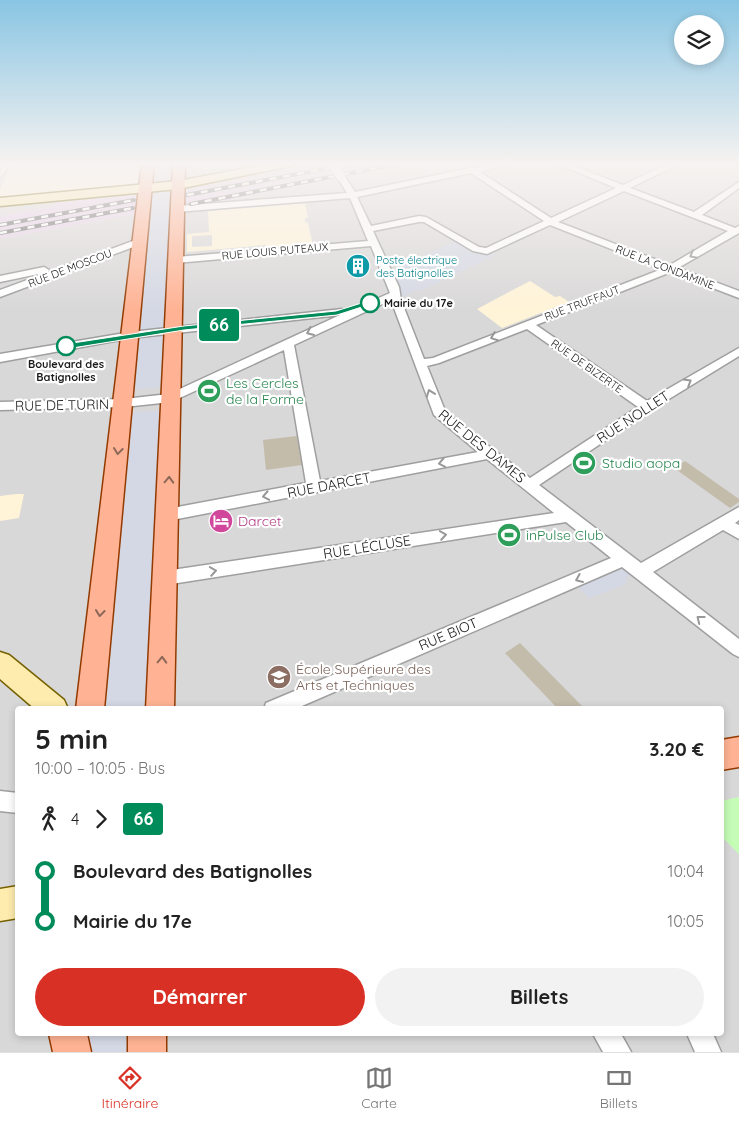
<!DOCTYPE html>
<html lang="fr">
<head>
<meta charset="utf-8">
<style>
	body { margin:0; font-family:Quicksand,sans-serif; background:#f2f2f2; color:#222; height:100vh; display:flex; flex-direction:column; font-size:19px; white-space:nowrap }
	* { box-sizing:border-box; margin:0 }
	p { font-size:16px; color:#767676 }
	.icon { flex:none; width:28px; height:28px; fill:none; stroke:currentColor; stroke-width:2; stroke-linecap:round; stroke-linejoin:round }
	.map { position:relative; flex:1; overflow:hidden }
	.drawer { position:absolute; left:15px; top:706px; width:709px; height:330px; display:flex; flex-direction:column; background:#fff; border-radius:5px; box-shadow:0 2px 8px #0003 }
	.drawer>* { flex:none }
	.badge { padding:0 10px; border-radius:4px; font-size:18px; line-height:32px }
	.buttons { position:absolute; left:674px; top:15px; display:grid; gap:10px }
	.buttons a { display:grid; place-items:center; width:50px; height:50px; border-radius:50%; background:#fff; box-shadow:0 2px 8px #0003; font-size:25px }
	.map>.badge { position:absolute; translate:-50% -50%; box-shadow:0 0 0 2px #fff }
	.legs { display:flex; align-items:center; gap:8px; height:55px; padding:0 20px; font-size:16px }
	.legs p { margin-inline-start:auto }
	.overview { display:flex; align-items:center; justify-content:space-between; height:85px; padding:0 20px }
	h1 { font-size:28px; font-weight:700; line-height:38px }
	.cta { display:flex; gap:10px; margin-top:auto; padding:10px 20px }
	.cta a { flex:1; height:58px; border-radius:30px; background:#d93025; color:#fff; font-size:20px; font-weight:700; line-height:58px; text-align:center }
	.cta a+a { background:#f2f2f2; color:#222 }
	ul { padding:0 20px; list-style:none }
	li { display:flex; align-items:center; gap:18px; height:50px; font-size:19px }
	li i { display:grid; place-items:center; width:8px; height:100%; margin:0 6px; background:currentColor }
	li i::after { content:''; width:12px; height:12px; margin:-6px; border:4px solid; border-radius:50%; background:#fff }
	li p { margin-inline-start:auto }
	li:first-child i { background:linear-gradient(#0000 50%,currentColor 0) }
	li:last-child i { background:linear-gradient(currentColor 50%,#0000 0) }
	.tabs { display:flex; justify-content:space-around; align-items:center; height:70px; border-top:1px solid #e0e0e0; background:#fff; font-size:14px; color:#767676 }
	.tabs a { display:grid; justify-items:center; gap:2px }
	.tabs .active { color:#d93025 }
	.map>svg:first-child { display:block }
	.residential { fill:#d9d8d8; fill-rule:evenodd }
	.industrial { fill:#e6d1e8 }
	.education { fill:#fff4d8; fill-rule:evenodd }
	.construction { fill:#c3bcab }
	.park { fill:#c5fdb7 }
	.plaza { fill:#d4d8e4 }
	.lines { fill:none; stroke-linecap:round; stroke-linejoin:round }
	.street-casing { stroke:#9f9f9f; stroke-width:3 }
	.secondary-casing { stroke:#756100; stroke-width:3 }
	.primary-casing { stroke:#933a00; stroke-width:3 }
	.street { fill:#fff; fill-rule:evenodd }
	.secondary { fill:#feecae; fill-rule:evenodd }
	.primary { fill:#ffb394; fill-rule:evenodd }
	.rail-casing { stroke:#696969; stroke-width:4 }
	.rail { stroke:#fff; stroke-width:2.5; stroke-dasharray:7; stroke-linecap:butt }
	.street-bridge-casing { stroke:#9f9f9f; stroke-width:10; stroke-linecap:butt }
	.street-bridge { stroke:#fff; stroke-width:9 }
	.oneway { stroke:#989898 }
	.oneway2 { stroke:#8d6758 }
	.line-1 { fill:#008b5a; stroke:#fff }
	.stop-1-dot { fill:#fff; stroke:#008b5a; stroke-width:2.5 }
	.labels { text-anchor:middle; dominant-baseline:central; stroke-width:4.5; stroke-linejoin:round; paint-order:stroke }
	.far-street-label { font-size:11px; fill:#1b1b1b; stroke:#fff }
	.far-culture-label { font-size:11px; fill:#0d838f; stroke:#fff; text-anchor:start }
	.far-stop-label { font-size:11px; font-weight:bold; fill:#1b1b1b; stroke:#fff; text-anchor:start }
	.leisure-label { font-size:14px; fill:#27864d; stroke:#fff; text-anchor:start }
	.street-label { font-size:14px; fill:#1b1b1b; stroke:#fff }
	.hotel-label { font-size:14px; fill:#b23c85; stroke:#fff; text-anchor:start }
	.education-label { font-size:14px; fill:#785e54; stroke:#fff; text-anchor:start }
</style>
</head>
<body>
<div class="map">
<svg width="739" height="1052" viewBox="0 0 739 1052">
	<rect width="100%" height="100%" fill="#eee5e0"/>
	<!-- residential -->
	<path class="residential" d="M0,163H317L176,191L55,203L54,206L0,216Z
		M410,163H739V1052H0V239L135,214L172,212ZM18,709H721V1034H18Z"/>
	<!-- industrial -->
	<path class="industrial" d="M317,163H410L172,212L135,214L0,239V216L54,206L55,203L176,191Z"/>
	<!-- education -->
	<path class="education" d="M12,163H140L137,186L3,197L0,196V190Z
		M305,203L308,218H305V222L308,223L313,245L267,249L266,245L187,252V234L209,232L208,211ZM212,235V246L192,247V236Z
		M530,281L555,297L560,296L569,302L502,328L477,309Z
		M16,494H24L19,518L0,521V496Z"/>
	<!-- construction -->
	<path class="construction" d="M297,436L302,465L266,470L263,440Z
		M685,461L739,499V502L730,508L674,468Z
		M520,643L585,709H558L505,653Z"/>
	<!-- park -->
	<path class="park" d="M739,797V854L721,836V801Z"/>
	<!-- plaza -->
	<path class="plaza" d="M155,163H173L172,181L153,183Z
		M170,189L172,190L165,327L139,330L152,194Z
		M457,241L482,254H497L421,291L419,289L400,298L391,270Z
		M165,334L162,385L157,388L135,389L133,387L138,337Z
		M159,411L161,413L146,709H103L130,417L135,412Z
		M619,567H623L638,579L629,576L627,578L626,584L589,598L576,585Z
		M86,1034H130V1052H88Z"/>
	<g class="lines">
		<!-- street casing -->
		<g class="street-casing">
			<path id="street" d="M1,163H9L4,174L0,176Z
				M498,163H514L480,172L551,218L616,188L555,163H566L623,185L670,163H681L630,188L694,212L739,182V188L702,215L735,228L739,226V233L678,268L739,291V298L671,272L536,325L647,401L739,348V356L651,410L539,485L641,563L739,507V520L735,523L739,525V539L723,530L653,572L739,639V657L733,654L622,567L295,709H264L266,703L611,558L566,522L165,585L159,583L157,578L159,573L165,571L554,513L487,459L167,521L162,519L160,515L162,511L167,509L306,483L284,350L171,402L124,407L0,410V402L124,399L169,394L340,315L131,338L0,362V354L131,332L342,309L347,312L390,293L371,246L176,263L171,260L176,257L368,241L350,198L177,212L173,209L177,206L347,193L337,177L341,175H344L355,192L466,169L470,167L474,168ZM471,173L544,221L486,248L479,247L426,217L419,216L371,226L357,197ZM624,191L728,231L670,265L558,222ZM419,222H424L473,251L487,254L550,225L662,269L433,358L424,359L401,300L399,287L373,231ZM391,300L434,415L478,452L320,481L294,345ZM527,329L638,407L530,478L446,413L427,366L439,363Z
				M141,238L144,239V243L0,297V290Z
				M44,267L49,270L48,272L0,282V276Z
				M0,791L18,793V813L0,811Z
				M593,1034H621L631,1052H603Z
				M687,1034H713L721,1052H695Z"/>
		</g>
		<!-- secondary casing -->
		<g class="secondary-casing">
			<path id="secondary" d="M273,163H297L291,166L178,189L0,206V198L178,181Z
				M0,652L9,655L64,700L68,709H35L0,679Z
				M18,886V918L0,921V889Z"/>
		</g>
		<!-- primary casing -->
		<g class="primary-casing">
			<path id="primary" d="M142,163H154L104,709H76Z
				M173,163H185L174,709H146Z
				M739,737V767L721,770V740Z
				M49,1034H87L91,1052H53Z
				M128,1034H166V1052H128Z"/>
		</g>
		<!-- street -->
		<use href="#street" class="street"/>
		<!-- secondary -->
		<use href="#secondary" class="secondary"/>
		<!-- primary -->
		<use href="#primary" class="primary"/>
		<!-- rail casing -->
		<g class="rail-casing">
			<path id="rail" d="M187,195L355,163
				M191,204L402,163
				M0,225L134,200
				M0,233L133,208"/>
		</g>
		<!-- rail -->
		<use href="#rail" class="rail"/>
		<!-- street-bridge casing -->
		<g class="street-bridge-casing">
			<path id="street-bridge" d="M333,163L341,177"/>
		</g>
		<!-- street-bridge -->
		<use href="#street-bridge" class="street-bridge"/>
	</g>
	<!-- one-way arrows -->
	<defs><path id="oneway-chevron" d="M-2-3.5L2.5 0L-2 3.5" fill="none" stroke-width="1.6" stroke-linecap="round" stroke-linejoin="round" transform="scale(1.25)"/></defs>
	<g class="oneway">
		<use href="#oneway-chevron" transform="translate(693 255) rotate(151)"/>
		<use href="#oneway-chevron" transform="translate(310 332) rotate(155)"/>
		<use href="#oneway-chevron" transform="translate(494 337) rotate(159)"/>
		<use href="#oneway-chevron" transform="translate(688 382) rotate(-31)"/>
		<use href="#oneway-chevron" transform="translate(430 393) rotate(-110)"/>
		<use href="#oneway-chevron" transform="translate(442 463) rotate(169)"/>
		<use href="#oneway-chevron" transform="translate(266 496) rotate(169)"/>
		<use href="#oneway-chevron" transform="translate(443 535) rotate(-9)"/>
		<use href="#oneway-chevron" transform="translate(213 571) rotate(-9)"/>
		<use href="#oneway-chevron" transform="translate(579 579) rotate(157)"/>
		<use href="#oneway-chevron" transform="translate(700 619) rotate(-142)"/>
	</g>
	<g class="oneway2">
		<use href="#oneway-chevron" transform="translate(118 451) rotate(97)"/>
		<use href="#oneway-chevron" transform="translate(169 480) rotate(-88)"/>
		<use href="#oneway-chevron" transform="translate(100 613) rotate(96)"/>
		<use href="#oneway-chevron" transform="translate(162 660) rotate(-88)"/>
	</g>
	<!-- sky -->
	<linearGradient id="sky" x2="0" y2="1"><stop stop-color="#89c5e3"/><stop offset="0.53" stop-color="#f7f3f1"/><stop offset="1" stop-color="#f7f3f1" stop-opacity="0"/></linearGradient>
	<rect width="739" height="310" fill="url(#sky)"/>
	<!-- line-1 -->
	<path class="line-1" d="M368,301L374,303L337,315L184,330L66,349L63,346L66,344L184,326L336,311Z"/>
	<!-- icons -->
	<defs>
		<g id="building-disc" transform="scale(1.25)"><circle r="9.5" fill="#0f9aa8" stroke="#fff"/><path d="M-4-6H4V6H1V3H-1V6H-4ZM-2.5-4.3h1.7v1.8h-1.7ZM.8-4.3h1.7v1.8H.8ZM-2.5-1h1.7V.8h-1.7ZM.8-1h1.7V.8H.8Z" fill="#fff"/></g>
		<g id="stadium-disc" transform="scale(1.25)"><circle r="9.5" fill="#2e9e5b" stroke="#fff"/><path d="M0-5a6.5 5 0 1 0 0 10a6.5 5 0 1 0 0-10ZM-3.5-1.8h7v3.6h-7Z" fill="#fff"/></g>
		<g id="hotel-disc" transform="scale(1.25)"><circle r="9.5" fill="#d1479c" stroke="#fff"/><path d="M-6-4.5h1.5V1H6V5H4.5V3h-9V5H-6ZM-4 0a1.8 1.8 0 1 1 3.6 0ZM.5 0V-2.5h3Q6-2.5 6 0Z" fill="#fff"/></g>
		<g id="university-disc" transform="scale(1.25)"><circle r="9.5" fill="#8d6e63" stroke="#fff"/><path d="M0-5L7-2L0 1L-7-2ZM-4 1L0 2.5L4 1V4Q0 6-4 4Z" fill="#fff"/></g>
	</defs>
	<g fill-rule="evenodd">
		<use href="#building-disc" x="358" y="266"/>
		<use href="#stadium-disc" x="209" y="391"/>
		<use href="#stadium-disc" x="584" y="463"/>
		<use href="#hotel-disc" x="221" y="521"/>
		<use href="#stadium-disc" x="509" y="535"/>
		<use href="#university-disc" x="279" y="677"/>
	</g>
	<!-- markers -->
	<g class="stop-1-dot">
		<circle cx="370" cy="303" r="9"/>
		<circle cx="66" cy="346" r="9"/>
	</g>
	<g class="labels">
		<!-- far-street labels -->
		<g class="far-street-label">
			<text transform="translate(275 251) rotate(-5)">RUE LOUIS PUTEAUX</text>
			<text transform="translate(665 267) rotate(21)">RUE LA CONDAMINE</text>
			<text transform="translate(70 268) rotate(-21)">RUE DE MOSCOU</text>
			<text transform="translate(582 303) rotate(-21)">RUE TRUFFAUT</text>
			<text transform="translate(587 366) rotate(35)">RUE DE BIZERTE</text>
		</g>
		<!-- far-culture labels -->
		<g class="far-culture-label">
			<text x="376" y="260">Poste électrique<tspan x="376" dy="13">des Batignolles</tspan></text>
		</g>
		<!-- far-stop labels -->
		<g class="far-stop-label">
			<text x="384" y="303">Mairie du 17e</text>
			<text x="66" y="364" text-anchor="middle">Boulevard des<tspan x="66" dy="13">Batignolles</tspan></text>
		</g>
		<!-- leisure labels -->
		<g class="leisure-label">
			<text x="226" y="383">Les Cercles<tspan x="226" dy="16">de la Forme</tspan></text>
			<text x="602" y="463">Studio aopa</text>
			<text x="526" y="535">inPulse Club</text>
		</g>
		<!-- street labels -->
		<g class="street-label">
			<text transform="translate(62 405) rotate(-1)">RUE DE TURIN</text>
			<text transform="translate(633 417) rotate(-33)">RUE NOLLET</text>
			<text transform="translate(482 446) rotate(39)">RUE DES DAMES</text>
			<text transform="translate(329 485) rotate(-11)">RUE DARCET</text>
			<text transform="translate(367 547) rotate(-9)">RUE LÉCLUSE</text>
			<text transform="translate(448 634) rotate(-23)">RUE BIOT</text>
		</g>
		<!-- hotel labels -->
		<g class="hotel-label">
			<text x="238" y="521">Darcet</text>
		</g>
		<!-- education labels -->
		<g class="education-label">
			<text x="296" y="669">École Supérieure des<tspan x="296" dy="16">Arts et Techniques</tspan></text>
		</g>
	</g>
</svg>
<div class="buttons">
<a><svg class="icon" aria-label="layers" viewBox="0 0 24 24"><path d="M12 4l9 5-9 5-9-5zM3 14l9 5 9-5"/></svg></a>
</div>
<b class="badge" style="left:219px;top:325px;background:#008b5a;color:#fff">66</b>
<section class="drawer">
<div class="overview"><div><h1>5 min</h1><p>10:00 – 10:05 · Bus</p></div><b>3.20 €</b></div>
<div class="legs"><svg class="icon" aria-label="walk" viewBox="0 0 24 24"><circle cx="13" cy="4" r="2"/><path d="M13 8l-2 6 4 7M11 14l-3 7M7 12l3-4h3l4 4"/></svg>4<svg class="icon" aria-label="forward" viewBox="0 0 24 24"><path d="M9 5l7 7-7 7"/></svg><b class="badge" style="background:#008b5a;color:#fff">66</b></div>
<ul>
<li><i style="color:#008b5a"></i><b>Boulevard des Batignolles</b><p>10:04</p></li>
<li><i style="color:#008b5a"></i><b>Mairie du 17e</b><p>10:05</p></li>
</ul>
<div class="cta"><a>Démarrer</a><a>Billets</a></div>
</section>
</div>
<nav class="tabs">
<a class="active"><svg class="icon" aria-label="directions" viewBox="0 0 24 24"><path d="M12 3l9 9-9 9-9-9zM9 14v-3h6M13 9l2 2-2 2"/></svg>Itinéraire</a>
<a><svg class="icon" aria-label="map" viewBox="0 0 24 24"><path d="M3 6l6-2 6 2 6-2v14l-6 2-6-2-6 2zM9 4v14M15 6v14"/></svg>Carte</a>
<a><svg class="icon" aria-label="tickets" viewBox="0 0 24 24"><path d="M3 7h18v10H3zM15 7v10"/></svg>Billets</a>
</nav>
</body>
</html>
